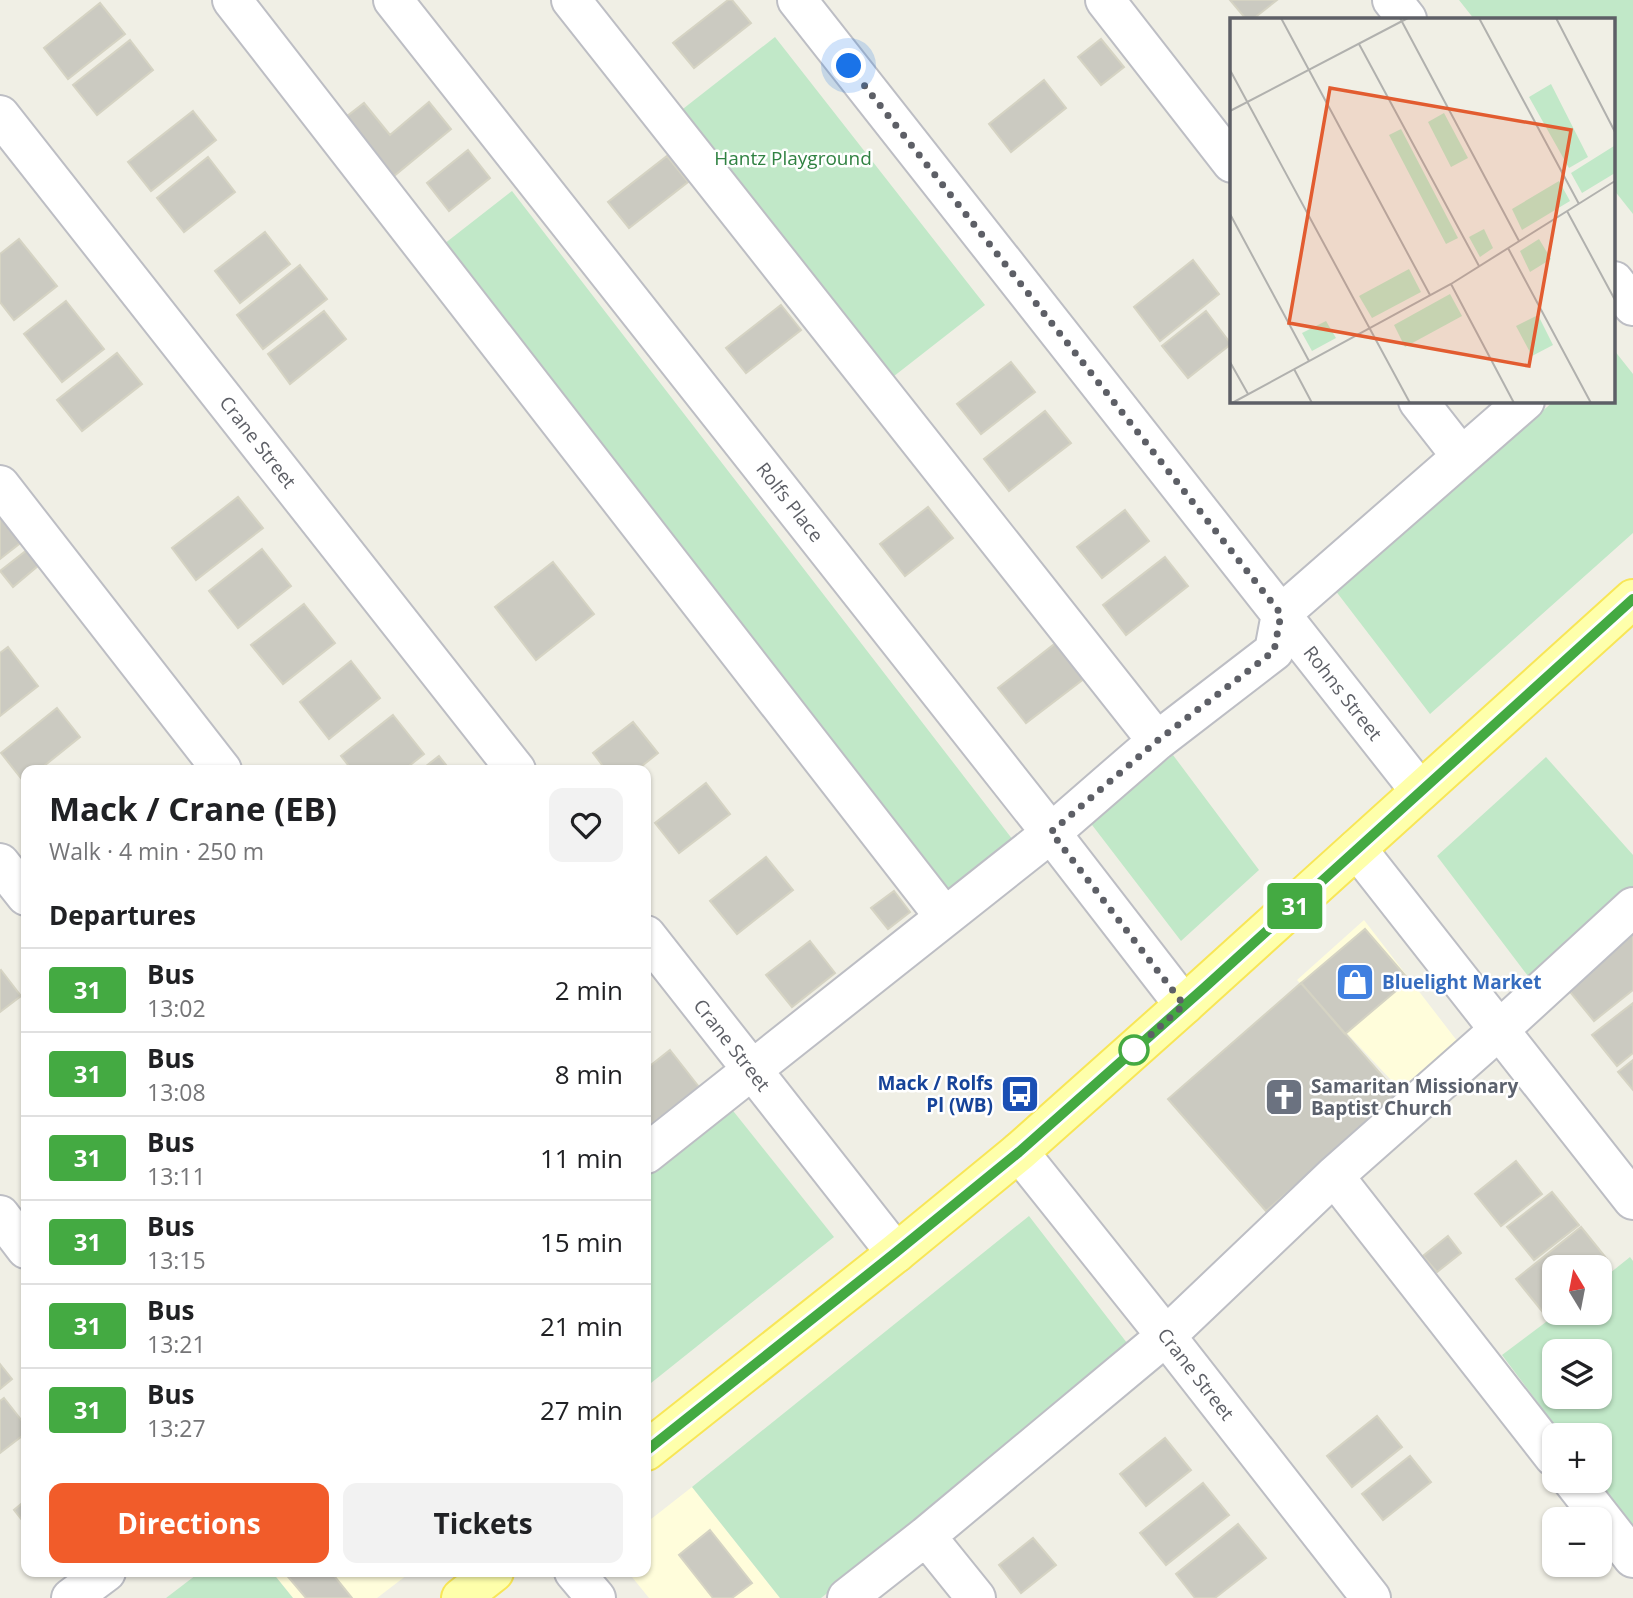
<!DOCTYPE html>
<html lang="en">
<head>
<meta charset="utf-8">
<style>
	body { margin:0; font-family:"Open Sans",sans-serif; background:#f2f2f2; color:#202124; height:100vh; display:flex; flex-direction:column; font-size:26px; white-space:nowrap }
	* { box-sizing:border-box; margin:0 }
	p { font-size:23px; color:#757577 }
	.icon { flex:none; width:38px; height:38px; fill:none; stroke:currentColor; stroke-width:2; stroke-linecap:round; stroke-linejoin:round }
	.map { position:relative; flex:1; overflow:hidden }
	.sheet { position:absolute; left:21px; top:765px; width:630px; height:812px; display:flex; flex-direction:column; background:#fff; border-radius:14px; box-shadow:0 2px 5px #0004 }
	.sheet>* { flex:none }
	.badge { padding:0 14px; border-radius:5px; font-size:24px; line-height:46px }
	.needle { width:46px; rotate:350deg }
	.buttons { position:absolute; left:1542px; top:1255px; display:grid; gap:14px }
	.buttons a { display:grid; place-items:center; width:70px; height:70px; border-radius:14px; background:#fff; box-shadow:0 2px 5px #0004; font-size:35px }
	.you { position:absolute; width:35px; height:35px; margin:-18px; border:5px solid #fff; border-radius:50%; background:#1a73e8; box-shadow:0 0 0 10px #1a73e833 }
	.map>.badge { position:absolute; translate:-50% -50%; box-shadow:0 0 0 4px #fff }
	h2 { padding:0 28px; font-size:26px; line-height:63px }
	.round { display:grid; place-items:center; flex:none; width:74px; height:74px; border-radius:14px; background:#f2f2f2 }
	.overview { display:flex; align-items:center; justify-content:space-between; height:119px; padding:0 28px }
	h1 { font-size:33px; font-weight:700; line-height:52px }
	.button { display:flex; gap:14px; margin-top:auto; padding:14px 28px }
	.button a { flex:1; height:80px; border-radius:14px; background:#f15c2a; color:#fff; font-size:28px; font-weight:700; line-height:80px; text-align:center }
	.button a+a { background:#f2f2f2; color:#202124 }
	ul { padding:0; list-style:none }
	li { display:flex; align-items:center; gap:21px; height:84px; padding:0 28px; border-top:2px solid #e0e0e0 }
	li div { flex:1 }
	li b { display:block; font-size:26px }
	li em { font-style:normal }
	li .badge { min-width:77px; font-weight:700; text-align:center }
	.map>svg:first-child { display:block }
	.commercial { fill:#fffddb }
	.green { fill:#c1e8c8; fill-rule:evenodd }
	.building { fill:#cbcac1; stroke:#d5d3c3; stroke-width:2 }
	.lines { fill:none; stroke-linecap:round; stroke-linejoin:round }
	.minor-casing { stroke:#bdbec4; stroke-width:42 }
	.major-casing { stroke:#f8e657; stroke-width:42 }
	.minor { stroke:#fff; stroke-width:38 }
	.major { stroke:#feffab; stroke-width:38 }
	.line-casing { stroke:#fff; stroke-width:16 }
	.line { stroke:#44aa42; stroke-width:10 }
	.walk { stroke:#5d5f66; stroke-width:7; stroke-dasharray:0 12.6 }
	.stop-dot { fill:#fff; stroke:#44aa42; stroke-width:3.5 }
	.labels { text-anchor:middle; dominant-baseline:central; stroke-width:5; stroke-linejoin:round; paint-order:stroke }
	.park-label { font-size:19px; fill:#308242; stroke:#fff }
	.street-label { font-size:19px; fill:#5d5f66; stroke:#fff }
	.shop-label { font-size:19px; font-weight:bold; fill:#366cbe; stroke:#fff; text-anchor:start }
	.transit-label { font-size:19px; font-weight:bold; fill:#164399; stroke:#fff; text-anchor:end }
	.worship-label { font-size:19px; font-weight:bold; fill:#5b616d; stroke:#fff; text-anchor:start }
	.inset-road { fill:none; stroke:#b1b1ae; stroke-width:2 }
	.view { fill:#e25c30; fill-opacity:0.15; stroke:#e25c30; stroke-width:3.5 }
	.inset-edge { fill:none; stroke:#5d5f66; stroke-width:3.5 }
</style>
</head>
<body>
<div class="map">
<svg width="1633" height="1598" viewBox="0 0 1633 1598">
	<rect width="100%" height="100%" fill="#f0efe5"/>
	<!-- commercial -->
	<path class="commercial" d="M1364,920L1461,1046L1407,1097L1297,980Z
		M692,1487L780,1598H649L628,1572H646V1523Z
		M272,1572H411L377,1598H293Z"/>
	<!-- green -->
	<path class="green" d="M1459,0H1633V214L1614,190V19H1474Z
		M775,37L985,305L889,380L679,112Z
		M512,191L1013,840L945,893L444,244Z
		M1614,350L1633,374V533L1430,714L1335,590L1554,401H1614Z
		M1173,755L1259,870L1181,941L1089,821Z
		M1546,757L1633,855V889L1531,980L1437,856Z
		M726,1102L834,1237L646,1387V1166Z
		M1029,1216L1134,1352L821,1598H780L692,1487Z
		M1630,1257L1633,1261V1528L1597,1481L1600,1480V1435H1562L1502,1355L1558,1313L1600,1312V1281ZM1554,1351H1600V1396H1554Z
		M200,1572H272L293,1598H166Z"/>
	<!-- building -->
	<path class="building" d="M728,0H732L751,23L694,68L673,43Z
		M1230,0H1277L1253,19H1246Z
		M100,3L125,34L68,79L44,48Z
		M1101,39L1124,67L1101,85L1078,57Z
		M130,40L153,70L97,115L73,85Z
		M1044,80L1066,108L1011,152L989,124Z
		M429,102L451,129L394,176L346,117L364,103L390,135Z
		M193,111L216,140L151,191L128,162Z
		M468,150L490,178L449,211L427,183Z
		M667,156L688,182L629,228L608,202Z
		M208,157L235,192L184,232L157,198Z
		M265,232L290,264L240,303L215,271Z
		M19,239L57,286L14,320L0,302V254Z
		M1193,260L1219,294L1160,341L1134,307Z
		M300,265L327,299L263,349L237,315Z
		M66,301L104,349L62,382L24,334Z
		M781,305L801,330L746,373L726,348Z
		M324,311L346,339L290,384L268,354Z
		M1206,311L1231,344L1188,378L1162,346Z
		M117,353L142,384L82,431L57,400Z
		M1011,362L1035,392L981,434L957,404Z
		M1045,411L1071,443L1009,491L984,459Z
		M238,497L263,528L196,580L172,548Z
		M0,505L28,537L0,559Z
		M928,507L953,538L905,576L880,544Z
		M1125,510L1149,541L1102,578L1077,547Z
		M262,549L291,586L238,628L209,591Z
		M27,550L39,565L13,587L0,571Z
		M1165,557L1188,586L1126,635L1103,605Z
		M553,562L594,614L536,660L495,607Z
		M304,604L335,643L283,684L251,645Z
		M1057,642L1085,678L1026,723L998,688Z
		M8,647L38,686L0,716V653Z
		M351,661L380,698L329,739L300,702Z
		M57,708L80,737L39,770H26V780L24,782L1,753Z
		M393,715L424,754L404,770H352L341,756Z
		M633,722L658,753L637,770H606L593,753Z
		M439,756L450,770H421Z
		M706,783L730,814L679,853L655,823Z
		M766,857L793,890L737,934L710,901Z
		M894,891L910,912L888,929L871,908Z
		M1365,929L1409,980L1345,1034L1301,983Z
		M1632,935L1633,937V990L1594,1021L1566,987Z
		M810,941L835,973L792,1007L766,975Z
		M1,970L21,996L0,1012V971Z
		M1301,983L1399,1095L1266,1211L1168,1099Z
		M1633,1003V1053L1617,1066L1592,1035Z
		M670,1050L699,1087L646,1128V1069Z
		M1633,1060V1090L1618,1072Z
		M1516,1161L1542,1194L1501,1226L1475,1194Z
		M1552,1192L1579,1225L1534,1260L1507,1227Z
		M1581,1227L1607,1259L1597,1267H1554V1302L1542,1311L1516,1279Z
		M1448,1236L1461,1253L1437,1272L1423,1256Z
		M0,1364L12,1379L0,1389Z
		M4,1398L26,1426V1433L0,1453V1401Z
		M1377,1416L1402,1447L1352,1487L1327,1456Z
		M1165,1438L1191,1470L1146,1506L1120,1474Z
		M1410,1456L1431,1482L1383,1520L1362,1494Z
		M1203,1483L1229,1515L1166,1565L1140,1533Z
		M26,1500V1525L14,1510Z
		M1238,1524L1266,1558L1215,1598H1195L1176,1574Z
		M710,1530L752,1583L732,1598H713L679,1555Z
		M1033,1538L1056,1565L1021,1593L999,1565Z
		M284,1572H342L335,1577L352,1598H306Z"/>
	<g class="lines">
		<!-- minor casing -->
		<g class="minor-casing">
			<path id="minor" d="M232,0L944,916
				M393,0L1051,833L1184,1005
				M571,0L1157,741
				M797,0L1420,791
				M1105,0L1232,163
				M1392,0L1407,19
				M0,115L516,770
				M1614,281L1633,306
				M1418,401L1461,456
				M0,485L222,770
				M1357,849L1633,1200
				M0,863L26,896
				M646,935L896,1253
				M1019,1152L1166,1336L1371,1598
				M646,1154L1051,833L1157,741L1274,651L1281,614L1525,401
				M1334,1176L1554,1457
				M0,1215L26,1249
				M1572,1480L1633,1558
				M926,1536L976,1598
				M574,1572L596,1598
				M71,1598L106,1572
				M847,1598L926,1536L1166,1336L1334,1176L1499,1030L1633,907"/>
		</g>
		<!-- major casing -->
		<g class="major-casing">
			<path id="major" d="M646,1451L896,1253L1019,1152L1184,1005L1633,599
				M461,1598L494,1572"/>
		</g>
		<!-- minor -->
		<use href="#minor" class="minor"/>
		<!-- major -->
		<use href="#major" class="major"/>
	</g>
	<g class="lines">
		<!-- line casing -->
		<g class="line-casing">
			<path id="line" d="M646,1451L895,1253L1019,1152L1204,988L1633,599"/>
		</g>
		<!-- line -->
		<use href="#line" class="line"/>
		<!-- walk -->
		<path class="walk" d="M849,66L1281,614L1274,651L1157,741L1051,832L1184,1005L1134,1050"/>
	</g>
	<!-- icons -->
	<defs>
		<g id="shop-square" transform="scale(2.0125)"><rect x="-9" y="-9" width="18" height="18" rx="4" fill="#3f7fe0" stroke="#fff"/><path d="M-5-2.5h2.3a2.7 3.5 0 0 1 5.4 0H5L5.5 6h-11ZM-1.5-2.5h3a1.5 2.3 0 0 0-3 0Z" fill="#fff"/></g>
		<g id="bus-square" transform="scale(2.0125)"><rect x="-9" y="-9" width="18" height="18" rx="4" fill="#1a4fb4" stroke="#fff"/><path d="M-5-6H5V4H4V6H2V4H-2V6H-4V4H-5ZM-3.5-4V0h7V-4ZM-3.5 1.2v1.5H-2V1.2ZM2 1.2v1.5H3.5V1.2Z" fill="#fff"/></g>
		<g id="church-square" transform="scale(2.0125)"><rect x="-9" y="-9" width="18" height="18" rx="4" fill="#6b7280" stroke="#fff"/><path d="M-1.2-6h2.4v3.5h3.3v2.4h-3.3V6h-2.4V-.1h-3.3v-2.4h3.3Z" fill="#fff"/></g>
	</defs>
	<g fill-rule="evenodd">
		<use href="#shop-square" x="1355" y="982"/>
		<use href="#bus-square" x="1020" y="1094"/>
		<use href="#church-square" x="1284" y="1097"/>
	</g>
	<!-- markers -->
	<circle class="stop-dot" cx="1134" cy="1050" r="14"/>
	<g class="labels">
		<!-- park labels -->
		<g class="park-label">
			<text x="793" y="158">Hantz Playground</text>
		</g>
		<!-- street labels -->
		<g class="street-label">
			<text transform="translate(258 442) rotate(52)">Crane Street</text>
			<text transform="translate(790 502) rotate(52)">Rolfs Place</text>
			<text transform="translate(1343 693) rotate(52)">Rohns Street</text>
			<text transform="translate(732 1045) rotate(52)">Crane Street</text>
			<text transform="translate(1196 1374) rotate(52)">Crane Street</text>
		</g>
		<!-- shop labels -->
		<g class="shop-label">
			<text x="1382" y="982">Bluelight Market</text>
		</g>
		<!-- transit labels -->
		<g class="transit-label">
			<text x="993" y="1083">Mack / Rolfs<tspan x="993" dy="22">Pl (WB)</tspan></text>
		</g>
		<!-- worship labels -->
		<g class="worship-label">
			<text x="1311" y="1086">Samaritan Missionary<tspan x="1311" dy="22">Baptist Church</tspan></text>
		</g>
	</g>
	<!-- overview -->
	<g transform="translate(1230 18)">
		<rect width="385" height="385" fill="#f0efe5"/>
		<path d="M321,66L358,139L339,150L299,79ZM214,95L238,140L221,149L198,104ZM171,111L228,220L216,226L159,117ZM384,128L385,155L352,175L341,155ZM329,163L340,183L292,212L282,191ZM254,211L263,230L250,239L239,219ZM309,221L321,241L300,254L290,233ZM179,251L191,274L142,300L129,278ZM220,276L232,298L175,329L164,307ZM308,297L323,327L302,338L286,308ZM96,303L106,320L82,333L72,315Z" fill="#c1e8c8"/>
		<path class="inset-road" d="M51,0L200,277M170,0L289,223M249,0L349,186M326,0L385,114M129,26L249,248M0,52L180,385M0,93L178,0M337,193L385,282M0,196L79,343M278,230L361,385M221,266L284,385M0,344L18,376M64,351L82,385M2,385L221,266L385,163"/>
		<path class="view" d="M100,70L341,112L299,348L59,305Z"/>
		<rect width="385" height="385" class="inset-edge"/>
	</g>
</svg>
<div class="buttons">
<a><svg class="needle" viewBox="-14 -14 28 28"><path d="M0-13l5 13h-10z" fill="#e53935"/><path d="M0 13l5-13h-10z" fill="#757577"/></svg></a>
<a><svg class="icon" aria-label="layers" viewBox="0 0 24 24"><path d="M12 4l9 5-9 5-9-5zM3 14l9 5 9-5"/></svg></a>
<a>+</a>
<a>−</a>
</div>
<div class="you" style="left:849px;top:66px"></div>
<b class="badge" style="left:1295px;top:906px;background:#44aa42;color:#fff">31</b>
<section class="sheet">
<div class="overview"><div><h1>Mack / Crane (EB)</h1><p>Walk · 4 min · 250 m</p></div><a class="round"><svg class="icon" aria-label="heart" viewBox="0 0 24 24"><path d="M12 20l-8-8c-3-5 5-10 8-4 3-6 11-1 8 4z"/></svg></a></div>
<h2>Departures</h2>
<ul>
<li><span class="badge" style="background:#44aa42;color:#fff">31</span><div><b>Bus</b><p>13:02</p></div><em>2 min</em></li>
<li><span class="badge" style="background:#44aa42;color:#fff">31</span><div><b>Bus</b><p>13:08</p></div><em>8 min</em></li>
<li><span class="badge" style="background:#44aa42;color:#fff">31</span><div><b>Bus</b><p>13:11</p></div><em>11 min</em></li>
<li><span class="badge" style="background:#44aa42;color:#fff">31</span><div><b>Bus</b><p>13:15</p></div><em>15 min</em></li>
<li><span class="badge" style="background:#44aa42;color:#fff">31</span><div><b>Bus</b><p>13:21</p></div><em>21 min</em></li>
<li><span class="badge" style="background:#44aa42;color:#fff">31</span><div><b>Bus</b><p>13:27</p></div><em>27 min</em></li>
</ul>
<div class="button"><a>Directions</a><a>Tickets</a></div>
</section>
</div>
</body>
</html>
